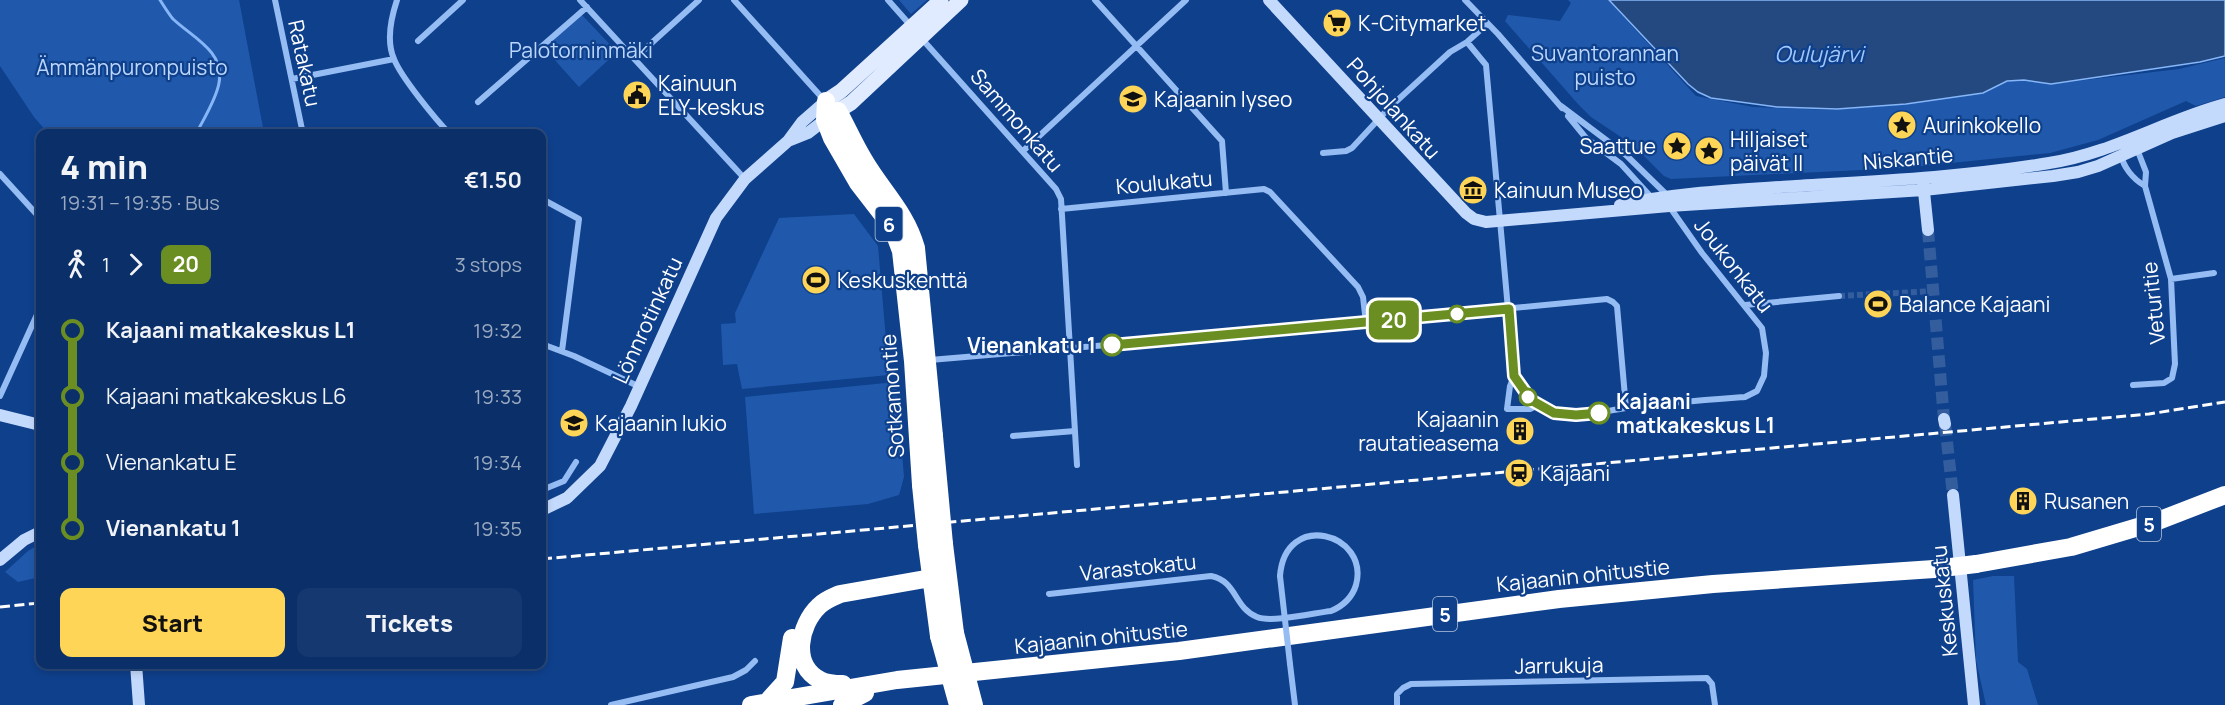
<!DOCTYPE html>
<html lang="en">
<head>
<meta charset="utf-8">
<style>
	body { margin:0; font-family:Manrope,sans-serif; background:#14386f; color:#f1f3f6; height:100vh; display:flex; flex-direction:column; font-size:22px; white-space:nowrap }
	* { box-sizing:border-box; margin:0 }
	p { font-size:20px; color:#9aa9c0 }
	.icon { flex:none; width:33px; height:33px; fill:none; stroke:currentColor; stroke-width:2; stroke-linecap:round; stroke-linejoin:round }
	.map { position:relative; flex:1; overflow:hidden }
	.sheet { position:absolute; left:36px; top:129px; width:510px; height:540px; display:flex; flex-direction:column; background:#0b3069; border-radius:12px; box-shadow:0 3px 9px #0003,0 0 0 2px #2b4b7d }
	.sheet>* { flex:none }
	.badge { padding:0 12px; border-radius:9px; font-size:21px; line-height:39px }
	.map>.badge { position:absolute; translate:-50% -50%; box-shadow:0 0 0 3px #fff }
	.legs { display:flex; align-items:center; gap:9px; height:66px; padding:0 24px; font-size:20px }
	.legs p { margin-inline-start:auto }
	.summary { display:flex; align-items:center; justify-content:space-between; height:102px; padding:0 24px }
	h1 { font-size:33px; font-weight:800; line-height:45px }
	.cta { display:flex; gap:12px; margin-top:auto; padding:12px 24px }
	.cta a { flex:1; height:69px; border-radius:12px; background:#ffd557; color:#111; font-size:24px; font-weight:800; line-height:69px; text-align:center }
	.cta a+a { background:#14386f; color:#f1f3f6 }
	ul { padding:0 24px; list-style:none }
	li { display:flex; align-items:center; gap:21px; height:66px; font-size:22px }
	li i { display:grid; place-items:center; width:9px; height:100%; margin:0 8px; background:currentColor }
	li i::after { content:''; width:15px; height:15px; margin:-8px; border:4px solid; border-radius:50%; background:#0b3069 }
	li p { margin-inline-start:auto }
	li:first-child i { background:linear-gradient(#0000 50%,currentColor 0) }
	li:last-child i { background:linear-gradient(currentColor 50%,#0000 0) }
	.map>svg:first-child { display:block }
	.green { fill:#2059ab }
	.water { fill:#244981; stroke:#86b6f7; stroke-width:1.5 }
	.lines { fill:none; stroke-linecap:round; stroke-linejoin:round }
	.stream { stroke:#86b6f7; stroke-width:3 }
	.street-tunnel { stroke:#335d9d; stroke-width:6; stroke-dasharray:6 3; stroke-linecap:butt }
	.secondary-tunnel { stroke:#335d9d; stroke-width:12; stroke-dasharray:12 6; stroke-linecap:butt }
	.street { stroke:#95bcf3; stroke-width:6 }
	.secondary { stroke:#c4dafd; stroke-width:12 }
	.primary { stroke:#e1ebff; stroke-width:15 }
	.highway { stroke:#fff; stroke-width:18 }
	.rail { stroke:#fff; stroke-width:3; stroke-dasharray:10 4.5; stroke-linecap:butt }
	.street-bridge { stroke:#95bcf3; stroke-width:6 }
	.highway-bridge { stroke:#fff; stroke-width:18 }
	.line-1-casing { stroke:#fff; stroke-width:14 }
	.line-1 { stroke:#6b8e23; stroke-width:9 }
	.stop-1-dot { fill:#fff; stroke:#6b8e23; stroke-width:3 }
	.labels { text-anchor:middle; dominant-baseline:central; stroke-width:4.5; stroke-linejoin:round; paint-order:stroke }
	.shield { fill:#0f408c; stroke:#b7c6dc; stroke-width:1.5 }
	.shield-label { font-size:20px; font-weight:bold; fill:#fff }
	.poi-label { font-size:21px; fill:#fff; stroke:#0f408c; text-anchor:start }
	.park-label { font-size:21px; fill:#bcd7fe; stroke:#0f408c }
	.street-label { font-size:21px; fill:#fff; stroke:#0f408c }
	.stop-label { font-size:21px; font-weight:bold; fill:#fff; stroke:#0f408c; text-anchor:end }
	.water-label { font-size:22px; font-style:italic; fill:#a1c6fa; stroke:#0f408c }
</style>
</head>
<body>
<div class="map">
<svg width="2225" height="705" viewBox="0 0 2225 705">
	<rect width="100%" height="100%" fill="#0f408c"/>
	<!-- green -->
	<path class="green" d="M0,0H239L264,133H48L34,117L0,66Z
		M899,0H927L911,14Z
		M1568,0H1608L1696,96L1753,107L1832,110L1906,104L1983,93L2007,81L2024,80L2051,84L2179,69L2225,58V97L2196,106L2186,101L2098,140L2050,153L1902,168L1671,179L1664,176L1633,145L1591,117L1578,104L1505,21L1508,15L1560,21L1571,3Z
		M582,15L617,52L579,87L544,48Z
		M854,214L878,246L889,375L742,389L737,364L723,365L721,324L736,323L735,313L779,218Z
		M896,382L904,477L899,495L868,504L754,514L745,397Z
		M40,544V577L18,582L5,572L28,551Z
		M1993,576H2014L2018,662L2027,669L2038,705H1986L1976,660L1973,580Z"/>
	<!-- water -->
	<path class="water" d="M1609,0H2225V56L2200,62L2051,84L2024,80L2007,81L1983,93L1906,104L1837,109L1777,107L1711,98L1698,92L1688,84Z"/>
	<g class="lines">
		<!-- stream -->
		<path class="stream" d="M160,0C164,6 168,13 173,19C192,37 225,51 219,83C216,100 204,118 196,134"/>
		<!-- street-tunnel -->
		<path class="street-tunnel" d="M1839,296L1935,291"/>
		<!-- secondary-tunnel -->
		<path class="secondary-tunnel" d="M1928,230L1944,419
			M1945,424L1953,495"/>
		<!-- street -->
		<path class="street" d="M275,0L303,134
			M397,0C391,18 386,41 394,59C401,77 436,120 450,134
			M580,0L745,179
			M734,0L825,101
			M888,0L911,26
			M1095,0L1222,141L1226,193
			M1465,0L1498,34L1562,108
			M922,39L1056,189L1061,199L1077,465
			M418,41L463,0
			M1467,42L1486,65L1514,376C1522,392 1535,408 1553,413C1577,420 1603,411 1626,408C1666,403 1706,400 1745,397L1757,391L1764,376L1766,353L1762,328L1702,253L1669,206
			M635,58L699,0
			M292,79L394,59
			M478,102L587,7
			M1561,106L1626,155L1668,196
			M1568,116L1586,138L1621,164L1652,198
			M1023,151L1186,0
			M1323,153L1346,151L1352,148L1389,108L1450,52L1467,42L1487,24
			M2121,154C2123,167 2133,179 2145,186
			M0,174L40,218
			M542,199L579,219L562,351
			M1061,209L1264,189L1270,192L1358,287L1363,297L1366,323
			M2171,279L2214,273
			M1745,305L1839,296
			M542,344L574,356L640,387
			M930,360L1297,329L1607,299L1613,302L1617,306L1626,408
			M1514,376L1510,386L1507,409H1530L1538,405
			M2133,385L2164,383L2172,378L2175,364L2171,279L2145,186L2146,172L2137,149
			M0,396L40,308
			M1013,436L1075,431
			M542,490L564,481L576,462
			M1049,594L1211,576C1237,581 1234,608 1257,617C1271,623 1314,613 1331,611C1343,606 1352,598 1356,585C1370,533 1285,510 1280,576
			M1290,664L1295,705
			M611,705L733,677L746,670L755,661
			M1397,705V694L1403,688L1411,684L1707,678L1712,684L1715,705"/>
		<!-- secondary -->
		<path class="secondary" d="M1269,0L1466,213L1474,219L1486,222L1669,206L1924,190L2053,176L2078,172L2098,166L2172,133L2225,116
			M788,141L808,133L830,116
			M1923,182L1928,230
			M1620,205C1678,192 1737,190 1796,186C1880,181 1965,177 2049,163C2110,154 2166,120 2225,104
			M0,415L40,425
			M1944,419L1945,424
			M1953,495L1974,705
			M542,510L567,498L600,466L631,406L716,218L745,179L788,141L802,122L826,101L829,104
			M0,560L24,540L40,532
			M136,664L139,705"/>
		<!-- primary -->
		<path class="primary" d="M826,101L841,91L941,0
			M838,111L851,103L961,0"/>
		<!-- highway -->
		<path class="highway" d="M826,101L825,120L832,138L858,183L892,227L901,251L913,361L921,485
			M838,111C847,127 854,144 864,160C882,191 906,212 916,248L934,436
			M944,544L955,633
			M927,545L939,636
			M1976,564L2071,547L2155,522L2225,495
			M843,684C836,684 827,684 820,680C791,665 799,625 819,606C825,600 833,597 840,594L931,578L946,569
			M767,702L785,682L792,638
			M751,705L897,680L1179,651L1559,599L1713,584L1934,569
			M842,705L865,693"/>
		<!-- rail -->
		<path class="rail" d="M542,559L2149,414L2225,402
			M0,607L40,603"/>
		<!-- street-bridge -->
		<path class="street-bridge" d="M1280,576L1290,664"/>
		<!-- highway-bridge -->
		<path class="highway-bridge" d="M934,436L944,544
			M921,485L927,545
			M1934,569L1976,564
			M955,633L974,705
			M939,636L958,705"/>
	</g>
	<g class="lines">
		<!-- line-1 casing -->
		<g class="line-1-casing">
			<path id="line-1" d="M1112,345L1509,309L1514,376L1531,400L1554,413L1576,415L1599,413"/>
		</g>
		<!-- line-1 -->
		<use href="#line-1" class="line-1"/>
	</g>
	<!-- icons -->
	<defs>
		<g id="supermarket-disc" transform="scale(1.5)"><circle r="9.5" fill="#ffd557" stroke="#0f408c"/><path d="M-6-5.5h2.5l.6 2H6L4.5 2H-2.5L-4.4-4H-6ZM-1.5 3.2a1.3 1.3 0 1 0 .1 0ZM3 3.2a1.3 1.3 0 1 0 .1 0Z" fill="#111"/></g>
		<g id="civic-disc" transform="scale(1.5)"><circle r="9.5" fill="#ffd557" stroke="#0f408c"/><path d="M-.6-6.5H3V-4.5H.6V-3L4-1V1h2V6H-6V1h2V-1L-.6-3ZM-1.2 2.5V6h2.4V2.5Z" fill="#111"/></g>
		<g id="school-disc" transform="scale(1.5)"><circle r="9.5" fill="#ffd557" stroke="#0f408c"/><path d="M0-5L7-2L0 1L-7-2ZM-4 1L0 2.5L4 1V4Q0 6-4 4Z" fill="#111"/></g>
		<g id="sight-disc" transform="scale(1.5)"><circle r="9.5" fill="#ffd557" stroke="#0f408c"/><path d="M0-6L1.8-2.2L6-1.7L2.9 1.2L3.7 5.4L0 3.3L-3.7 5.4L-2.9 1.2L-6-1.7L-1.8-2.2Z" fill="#111"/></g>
		<g id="museum-disc" transform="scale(1.5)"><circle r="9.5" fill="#ffd557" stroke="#0f408c"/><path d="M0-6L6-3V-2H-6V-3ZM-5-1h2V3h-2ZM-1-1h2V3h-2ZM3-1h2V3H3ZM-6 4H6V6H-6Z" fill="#111"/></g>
		<g id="stadium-disc" transform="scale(1.5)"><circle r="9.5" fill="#ffd557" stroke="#0f408c"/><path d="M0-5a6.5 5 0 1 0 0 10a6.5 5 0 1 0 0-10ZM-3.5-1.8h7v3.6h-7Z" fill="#111"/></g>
		<g id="building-disc" transform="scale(1.5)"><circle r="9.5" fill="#ffd557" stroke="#0f408c"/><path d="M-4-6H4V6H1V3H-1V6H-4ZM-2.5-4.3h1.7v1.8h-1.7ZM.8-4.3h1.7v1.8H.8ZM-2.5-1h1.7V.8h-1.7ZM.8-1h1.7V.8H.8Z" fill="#111"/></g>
		<g id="station-disc" transform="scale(1.5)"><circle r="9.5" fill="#ffd557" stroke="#0f408c"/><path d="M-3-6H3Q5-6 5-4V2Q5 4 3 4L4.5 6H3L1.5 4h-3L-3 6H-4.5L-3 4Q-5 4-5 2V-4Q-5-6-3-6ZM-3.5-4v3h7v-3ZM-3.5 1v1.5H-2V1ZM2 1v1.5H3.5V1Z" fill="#111"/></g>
	</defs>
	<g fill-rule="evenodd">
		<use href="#supermarket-disc" x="1337" y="23"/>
		<use href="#civic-disc" x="637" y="95"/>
		<use href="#school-disc" x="1133" y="99"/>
		<use href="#sight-disc" x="1902" y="125"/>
		<use href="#sight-disc" x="1677" y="146"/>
		<use href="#sight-disc" x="1709" y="151"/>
		<use href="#museum-disc" x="1473" y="190"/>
		<use href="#stadium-disc" x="816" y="280"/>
		<use href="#stadium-disc" x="1878" y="304"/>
		<use href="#school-disc" x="574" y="423"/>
		<use href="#building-disc" x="1520" y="431"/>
		<use href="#station-disc" x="1519" y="473"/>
		<use href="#building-disc" x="2023" y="501"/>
	</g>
	<!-- markers -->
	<g class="stop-1-dot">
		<circle cx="1457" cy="314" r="8"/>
		<circle cx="1112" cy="345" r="10"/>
		<circle cx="1528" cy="397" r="8"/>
		<circle cx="1599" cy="413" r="10"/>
	</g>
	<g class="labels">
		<!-- shield labels -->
		<g class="shield">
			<rect x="875.5" y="207" width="27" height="34" rx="4.5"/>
			<rect x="2137" y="507" width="24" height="34" rx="4.5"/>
			<rect x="1433" y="597" width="24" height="34" rx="4.5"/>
		</g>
		<g class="shield-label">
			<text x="889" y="224">6</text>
			<text x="2149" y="524">5</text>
			<text x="1445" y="614">5</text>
		</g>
		<!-- poi labels -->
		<g class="poi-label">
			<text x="1358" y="23">K-Citymarket</text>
			<text x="658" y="83">Kainuun<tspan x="658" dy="24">ELY-keskus</tspan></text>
			<text x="1154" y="99">Kajaanin lyseo</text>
			<text x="1923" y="125">Aurinkokello</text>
			<text x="1730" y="139">Hiljaiset<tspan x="1730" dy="24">päivät II</tspan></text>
			<text x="1656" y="146" text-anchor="end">Saattue</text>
			<text x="1494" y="190">Kainuun Museo</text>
			<text x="837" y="280">Keskuskenttä</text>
			<text x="1899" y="304">Balance Kajaani</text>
			<text x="1499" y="419" text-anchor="end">Kajaanin<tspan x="1499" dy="24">rautatieasema</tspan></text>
			<text x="595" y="423">Kajaanin lukio</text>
			<text x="1540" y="473">Kajaani</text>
			<text x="2044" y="501">Rusanen</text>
		</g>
		<!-- park labels -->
		<g class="park-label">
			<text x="581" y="50">Palotorninmäki</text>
			<text x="1605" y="53">Suvantorannan<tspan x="1605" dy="24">puisto</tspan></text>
			<text x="132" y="67">Ämmänpuronpuisto</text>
		</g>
		<!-- street labels -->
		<g class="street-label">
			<text transform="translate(305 63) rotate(78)">Ratakatu</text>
			<text transform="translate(1394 108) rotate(48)">Pohjolankatu</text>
			<text transform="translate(1017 120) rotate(49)">Sammonkatu</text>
			<text transform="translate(1908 158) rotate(-5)">Niskantie</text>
			<text transform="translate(1164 182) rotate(-5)">Koulukatu</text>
			<text transform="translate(1734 265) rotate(52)">Joukonkatu</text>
			<text transform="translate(2153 303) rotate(-96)">Veturitie</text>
			<text transform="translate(647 320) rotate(-65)">Lönnrotinkatu</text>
			<text transform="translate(892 396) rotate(-94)">Sotkamontie</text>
			<text transform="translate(1138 567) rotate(-6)">Varastokatu</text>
			<text transform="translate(1583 575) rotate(-6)">Kajaanin ohitustie</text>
			<text transform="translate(1944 601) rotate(-96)">Keskuskatu</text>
			<text transform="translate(1101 637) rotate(-6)">Kajaanin ohitustie</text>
			<text transform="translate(1559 665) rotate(-1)">Jarrukuja</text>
		</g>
		<!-- stop labels -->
		<g class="stop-label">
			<text x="1096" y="345">Vienankatu 1</text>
			<text x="1616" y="401" text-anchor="start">Kajaani<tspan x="1616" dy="24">matkakeskus L1</tspan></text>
		</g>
		<!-- water labels -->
		<g class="water-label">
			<text x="1819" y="54">Oulujärvi</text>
		</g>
	</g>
</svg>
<b class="badge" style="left:1394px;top:320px;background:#6b8e23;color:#fff">20</b>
<section class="sheet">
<div class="summary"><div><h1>4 min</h1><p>19:31 – 19:35 · Bus</p></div><b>€1.50</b></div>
<div class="legs"><svg class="icon" aria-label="walk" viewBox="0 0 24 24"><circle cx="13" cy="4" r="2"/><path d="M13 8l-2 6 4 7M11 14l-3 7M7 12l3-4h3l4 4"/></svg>1<svg class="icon" aria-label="forward" viewBox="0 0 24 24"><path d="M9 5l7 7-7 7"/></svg><b class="badge" style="background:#6b8e23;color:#fff">20</b><p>3 stops</p></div>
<ul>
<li><i style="color:#6b8e23"></i><b>Kajaani matkakeskus L1</b><p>19:32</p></li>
<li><i style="color:#6b8e23"></i><span>Kajaani matkakeskus L6</span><p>19:33</p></li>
<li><i style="color:#6b8e23"></i><span>Vienankatu E</span><p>19:34</p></li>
<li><i style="color:#6b8e23"></i><b>Vienankatu 1</b><p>19:35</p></li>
</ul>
<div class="cta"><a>Start</a><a>Tickets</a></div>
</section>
</div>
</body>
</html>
